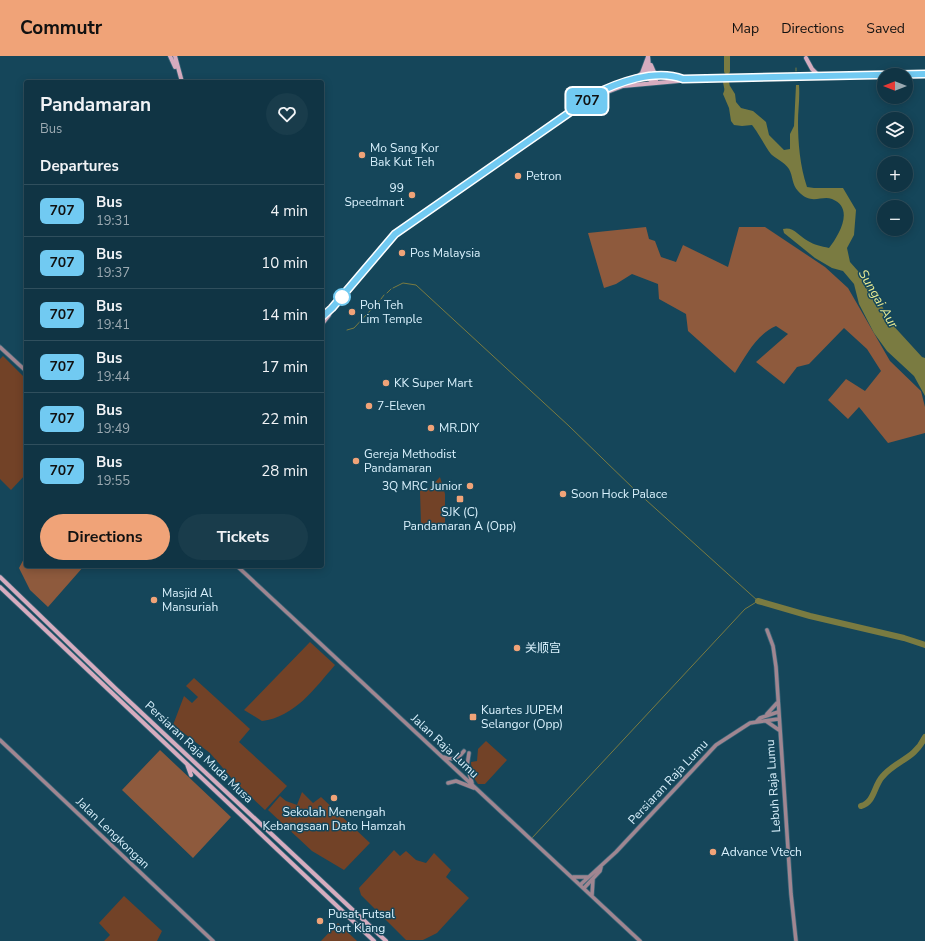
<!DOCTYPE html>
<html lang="en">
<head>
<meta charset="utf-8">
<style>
	body { margin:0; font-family:"Nunito Sans","Noto Sans SC",sans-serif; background:#193c4b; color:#f1f3f6; height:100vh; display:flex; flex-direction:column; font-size:15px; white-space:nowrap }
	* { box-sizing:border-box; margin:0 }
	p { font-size:13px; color:#9caab2 }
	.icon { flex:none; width:22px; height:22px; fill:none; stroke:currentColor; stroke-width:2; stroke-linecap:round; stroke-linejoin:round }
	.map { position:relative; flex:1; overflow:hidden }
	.side { position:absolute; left:24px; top:24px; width:300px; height:488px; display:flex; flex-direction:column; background:#103444; border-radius:4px; box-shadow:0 2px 10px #0003,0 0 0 1px #304f5d }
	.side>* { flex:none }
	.badge { padding:0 8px; border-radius:6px; font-size:14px; line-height:26px }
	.needle { width:26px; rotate:270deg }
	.buttons { position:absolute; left:877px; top:12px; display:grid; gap:8px }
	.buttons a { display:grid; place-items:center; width:36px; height:36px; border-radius:50%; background:#103444; box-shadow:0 2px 10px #0003,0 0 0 1px #304f5d; font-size:20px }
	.map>.badge { position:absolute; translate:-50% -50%; box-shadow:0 0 0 2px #fff }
	h2 { padding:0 16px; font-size:15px; line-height:36px }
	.round { display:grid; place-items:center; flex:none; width:42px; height:42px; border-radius:21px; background:#193c4b }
	.summary { display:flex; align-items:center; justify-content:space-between; height:68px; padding:0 16px }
	h1 { font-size:19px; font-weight:700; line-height:30px }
	.action { display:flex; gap:8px; margin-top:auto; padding:8px 16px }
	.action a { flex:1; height:46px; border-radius:24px; background:#f0a378; color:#111; font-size:16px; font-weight:700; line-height:46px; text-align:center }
	.action a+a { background:#193c4b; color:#f1f3f6 }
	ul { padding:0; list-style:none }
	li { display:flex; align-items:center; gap:12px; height:52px; padding:0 16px; border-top:1px solid #304f5d }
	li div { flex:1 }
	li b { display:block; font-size:15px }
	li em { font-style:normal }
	li .badge { min-width:44px; font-weight:700; text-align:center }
	header { display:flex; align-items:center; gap:24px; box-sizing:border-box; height:56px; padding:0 20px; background:#f0a378; color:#111 }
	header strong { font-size:19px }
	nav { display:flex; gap:22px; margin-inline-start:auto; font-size:14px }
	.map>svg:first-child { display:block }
	.green { fill:#724227 }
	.forest { fill:#8e5a3d }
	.water { fill:#7a7b41 }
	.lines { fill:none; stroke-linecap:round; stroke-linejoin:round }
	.stream { stroke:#7a7b41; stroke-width:1 }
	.river { stroke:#7a7b41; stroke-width:6 }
	.tertiary-casing { stroke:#386577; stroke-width:5 }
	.secondary-casing { stroke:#386577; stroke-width:5.5 }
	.tertiary { stroke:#a08691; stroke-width:3.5 }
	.secondary { stroke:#d6acbf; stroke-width:4 }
	.line-casing { stroke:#fff; stroke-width:9 }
	.line { stroke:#71caf2; stroke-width:6 }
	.poi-dot { fill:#f0a378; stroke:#15465a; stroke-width:1.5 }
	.stop-dot { fill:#fff; stroke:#71caf2; stroke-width:2 }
	.labels { text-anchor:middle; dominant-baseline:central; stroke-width:3; stroke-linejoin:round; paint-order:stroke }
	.poi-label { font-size:12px; fill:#d9f1fd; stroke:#15465a; text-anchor:start }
	.street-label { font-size:12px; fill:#d9f1fd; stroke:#15465a }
	.water-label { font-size:13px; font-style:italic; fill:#e9eb93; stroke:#15465a }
</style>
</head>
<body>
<header>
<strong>Commutr</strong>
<nav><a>Map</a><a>Directions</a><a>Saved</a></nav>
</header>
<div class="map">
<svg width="925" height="885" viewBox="0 0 925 885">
	<rect width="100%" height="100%" fill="#15465a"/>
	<!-- green -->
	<path class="green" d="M3,300L26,323V418L11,434L0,423V303Z
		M440,421L445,438V472L426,473L421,468L420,435L423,433L426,436Z
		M310,586L335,609C315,632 295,661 262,665L244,654Z
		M194,622L250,673L239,686L287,730L265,754L234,725L210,697L173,669L184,640L192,647L198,641L186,630Z
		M486,685L507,704L485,728H478L472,719L471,706L477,705L478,693Z
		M302,736L313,747L321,741L370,787L344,814L312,795L268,754L280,740L286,745L297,749Z
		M394,794L400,800L406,795L416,804L426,807L434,797L451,814L446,821L469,842L437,877L423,884H406L361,839L359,832Z
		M124,840L162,875L157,885H104L110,879L99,867Z
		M338,867L357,885H321Z"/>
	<!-- forest -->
	<path class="forest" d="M646,171L649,183L655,185L661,201L676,206L683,189L728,211L739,171H765L825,211L848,232L890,305L921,335L925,351V377L888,387L859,351L848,363L828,344L846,323L865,335L881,315L867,293L844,272L809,308L797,311L784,328L756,306L788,278L776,270C757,278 746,299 735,317L688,275L686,258L659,243L658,228L632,218L616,228L604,232L588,177Z
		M26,499V510H84L48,551L30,534L19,512Z
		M160,694L231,761L193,802L122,734Z"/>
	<!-- water -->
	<path class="water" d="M796,29H799C800,42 798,54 798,66C798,87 800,110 807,131L814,132H843L856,154L854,179L847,192L850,206L873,232L890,266L922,301L925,302V340L914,320L887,295L874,277L859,248L854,228L843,215L832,212L815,202L784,177L783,173C793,170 799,180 808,185C814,189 821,190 829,192C839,179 855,152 832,143C821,139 811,150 798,135C792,129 793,120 789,113C784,106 778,104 772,99C767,94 758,76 752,69L742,70L734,69L731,65L729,52L723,38L726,30H730L735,38L736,46L741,52L753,55L766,66L769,79L784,94L790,93V78L794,70Z"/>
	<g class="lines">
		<!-- stream -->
		<path class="stream" d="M796,15V12
			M393,232L403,227L416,229L569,370L636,435L758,545L745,553L532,782
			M387,237L391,233
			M381,243L384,239
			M347,274L354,272L379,245"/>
		<!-- river -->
		<path class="river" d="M727,15V0
			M726,26L728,36
			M758,545L810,560L904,582L925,589
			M861,750C874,747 874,730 882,721C896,704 914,704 925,681"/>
		<!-- tertiary casing -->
		<g class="tertiary-casing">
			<path id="tertiary" d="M0,291L26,315
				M237,510L640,885
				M767,574L773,590L776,611L791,838L796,885
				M767,658L777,647
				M757,665L760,662L778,656
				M766,665L779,674
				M0,684L213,885
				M469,697L467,710L472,727
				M444,701C453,705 459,702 464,695
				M448,727L456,725L474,732
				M573,821H589
				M580,829L616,796L716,689L750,667L778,663
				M584,832L600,815L601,811
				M592,839L593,823"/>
		</g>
		<!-- secondary casing -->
		<g class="secondary-casing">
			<path id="secondary" d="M170,0L175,11
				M175,0L182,26
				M648,0L650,21
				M806,2L812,13L819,20
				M646,6V21L652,25H656
				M651,9L654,16L660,20
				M636,22L642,17L648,1
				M589,43L623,30L678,25L686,22L925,18
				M322,261L332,252L395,178L589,43L591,40C616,27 656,12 683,23
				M322,268L329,259L332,252
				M0,521L116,633L386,885
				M0,531L374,885
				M187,708L191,719"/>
		</g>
		<!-- tertiary -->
		<use href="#tertiary" class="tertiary"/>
		<!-- secondary -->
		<use href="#secondary" class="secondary"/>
	</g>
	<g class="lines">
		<!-- line casing -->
		<g class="line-casing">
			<path id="line" d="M322,261L332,252L395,178L589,43L591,40C616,27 655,12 683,23L925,18"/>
		</g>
		<!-- line -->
		<use href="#line" class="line"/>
	</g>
	<!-- markers -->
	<g class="poi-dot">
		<circle cx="362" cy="99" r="4"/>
		<circle cx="518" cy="120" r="4"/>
		<circle cx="412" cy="139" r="4"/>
		<circle cx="402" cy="197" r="4"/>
		<circle cx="352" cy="256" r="4"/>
		<circle cx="386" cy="327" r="4"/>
		<circle cx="369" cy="350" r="4"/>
		<circle cx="431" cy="372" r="4"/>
		<circle cx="356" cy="405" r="4"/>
		<circle cx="470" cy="430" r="4"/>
		<circle cx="563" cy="438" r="4"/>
		<rect x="456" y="439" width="8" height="8" rx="2"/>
		<circle cx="154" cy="544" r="4"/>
		<circle cx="517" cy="592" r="4"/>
		<rect x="469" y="657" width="8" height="8" rx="2"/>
		<circle cx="334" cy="742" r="4"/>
		<circle cx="713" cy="796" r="4"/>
		<circle cx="320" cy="865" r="4"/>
	</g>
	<circle class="stop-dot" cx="342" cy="241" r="8"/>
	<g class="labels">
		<!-- poi labels -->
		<g class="poi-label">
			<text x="370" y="92">Mo Sang Kor<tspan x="370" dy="14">Bak Kut Teh</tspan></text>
			<text x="526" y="120">Petron</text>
			<text x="404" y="132" text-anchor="end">99<tspan x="404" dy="14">Speedmart</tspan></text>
			<text x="410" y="197">Pos Malaysia</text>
			<text x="360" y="249">Poh Teh<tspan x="360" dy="14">Lim Temple</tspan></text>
			<text x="394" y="327">KK Super Mart</text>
			<text x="377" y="350">7-Eleven</text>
			<text x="439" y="372">MR.DIY</text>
			<text x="364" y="398">Gereja Methodist<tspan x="364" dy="14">Pandamaran</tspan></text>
			<text x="462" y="430" text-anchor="end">3Q MRC Junior</text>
			<text x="571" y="438">Soon Hock Palace</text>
			<text x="460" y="456" text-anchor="middle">SJK (C)<tspan x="460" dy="14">Pandamaran A (Opp)</tspan></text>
			<text x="162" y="537">Masjid Al<tspan x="162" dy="14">Mansuriah</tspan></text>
			<text x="525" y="592">关顺宫</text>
			<text x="481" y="654">Kuartes JUPEM<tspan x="481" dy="14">Selangor (Opp)</tspan></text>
			<text x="334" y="756" text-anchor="middle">Sekolah Menengah<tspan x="334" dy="14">Kebangsaan Dato Hamzah</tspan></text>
			<text x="721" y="796">Advance Vtech</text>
			<text x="328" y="858">Pusat Futsal<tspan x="328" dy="14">Port Klang</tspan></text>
		</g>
		<!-- street labels -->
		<g class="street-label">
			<text transform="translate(445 690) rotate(43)">Jalan Raja Lumu</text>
			<text transform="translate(199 696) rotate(43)">Persiaran Raja Muda Musa</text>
			<text transform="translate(668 726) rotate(-47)">Persiaran Raja Lumu</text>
			<text transform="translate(773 730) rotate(-94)">Lebuh Raja Lumu</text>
			<text transform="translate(113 777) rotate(44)">Jalan Lengkongan</text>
		</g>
		<!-- water labels -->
		<g class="water-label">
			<text transform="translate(878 243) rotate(60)">Sungai Aur</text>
		</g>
	</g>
</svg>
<div class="buttons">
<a><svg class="needle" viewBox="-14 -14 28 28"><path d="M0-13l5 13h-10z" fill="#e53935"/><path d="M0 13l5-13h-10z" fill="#9caab2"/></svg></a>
<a><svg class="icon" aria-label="layers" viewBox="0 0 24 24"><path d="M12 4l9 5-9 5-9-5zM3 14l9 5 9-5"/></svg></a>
<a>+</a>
<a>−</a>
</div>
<b class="badge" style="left:587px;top:45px;background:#71caf2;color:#111">707</b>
<section class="side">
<div class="summary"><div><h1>Pandamaran</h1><p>Bus</p></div><a class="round"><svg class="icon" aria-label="heart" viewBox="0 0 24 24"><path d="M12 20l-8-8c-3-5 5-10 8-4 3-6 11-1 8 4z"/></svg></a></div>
<h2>Departures</h2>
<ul>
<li><span class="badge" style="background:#71caf2;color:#111">707</span><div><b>Bus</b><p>19:31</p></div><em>4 min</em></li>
<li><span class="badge" style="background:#71caf2;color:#111">707</span><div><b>Bus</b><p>19:37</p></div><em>10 min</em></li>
<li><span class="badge" style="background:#71caf2;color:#111">707</span><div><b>Bus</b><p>19:41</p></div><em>14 min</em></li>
<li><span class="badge" style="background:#71caf2;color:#111">707</span><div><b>Bus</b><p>19:44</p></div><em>17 min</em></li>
<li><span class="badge" style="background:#71caf2;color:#111">707</span><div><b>Bus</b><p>19:49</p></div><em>22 min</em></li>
<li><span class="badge" style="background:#71caf2;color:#111">707</span><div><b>Bus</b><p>19:55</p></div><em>28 min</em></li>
</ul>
<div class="action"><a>Directions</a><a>Tickets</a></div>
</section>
</div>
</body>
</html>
